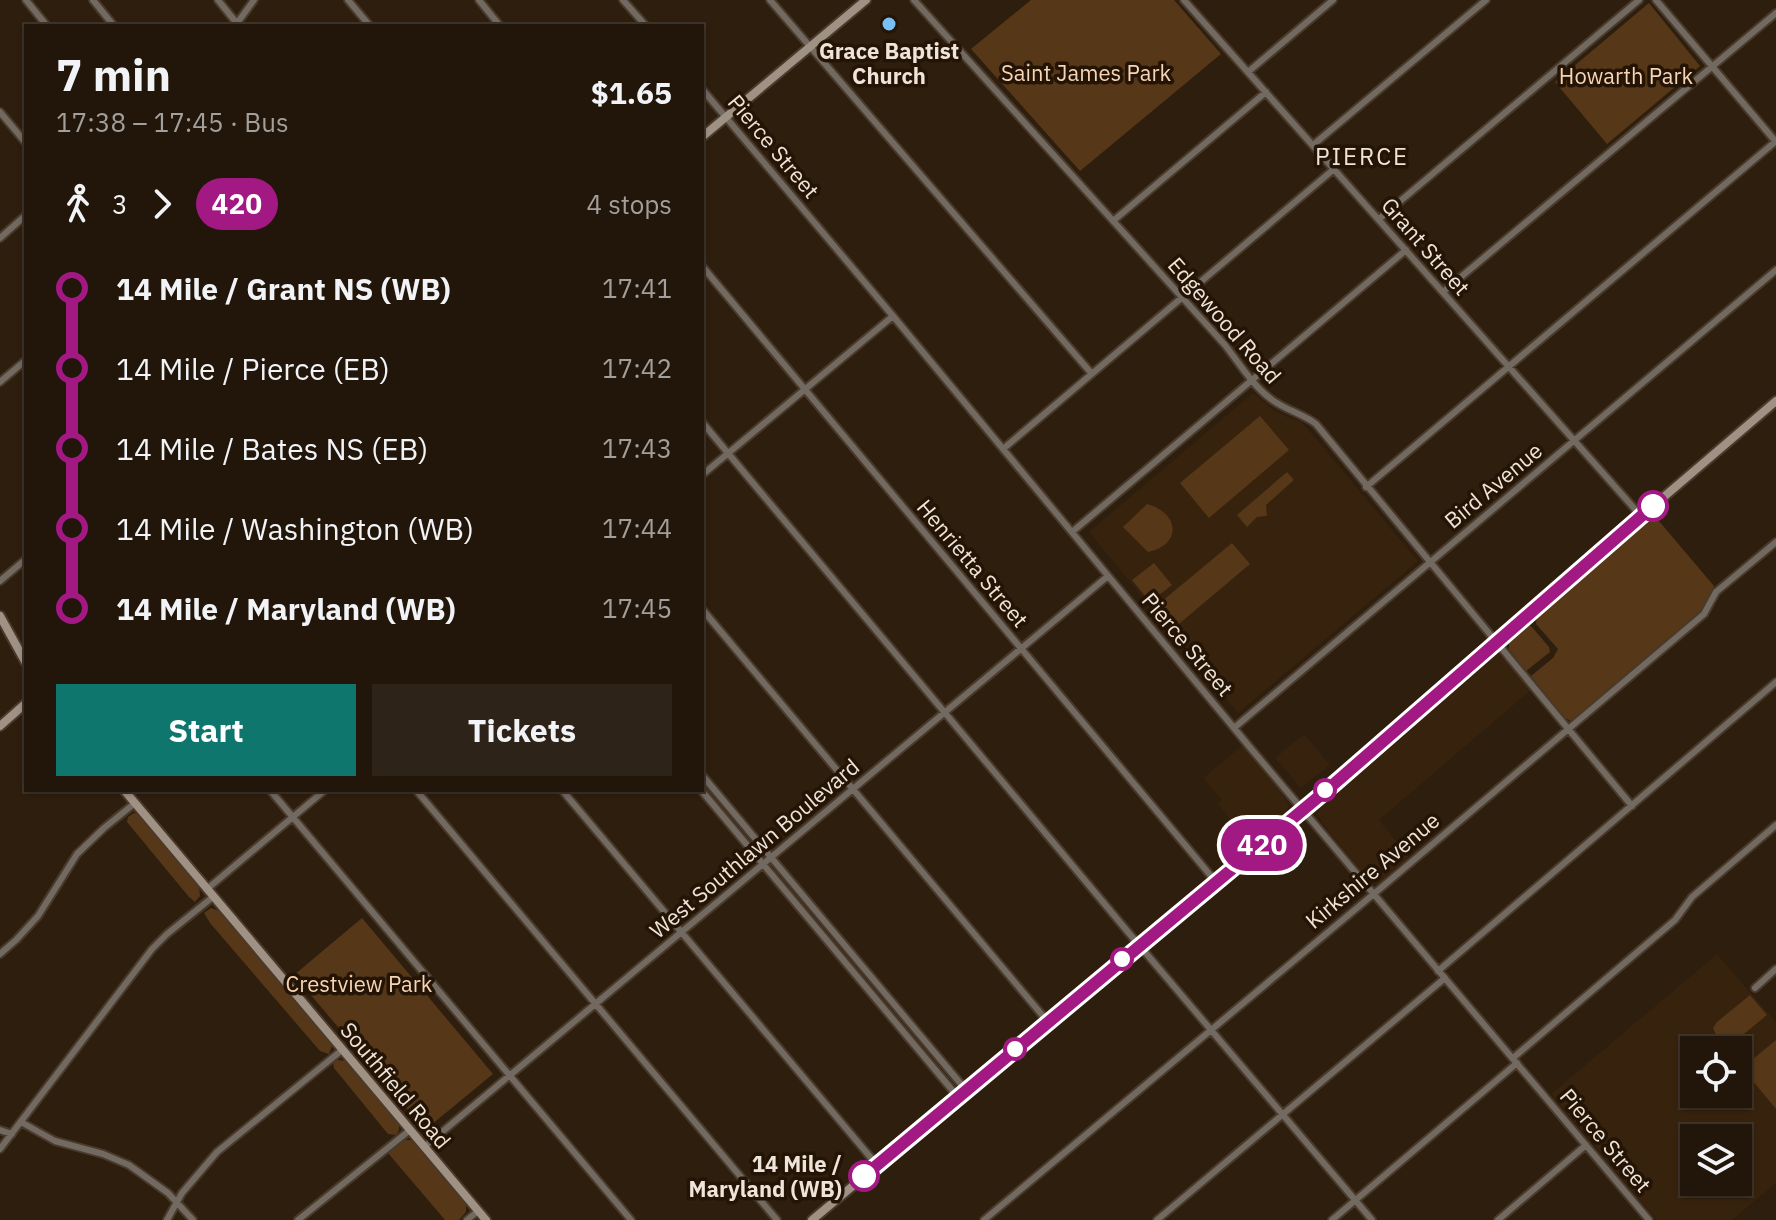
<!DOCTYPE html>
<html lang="en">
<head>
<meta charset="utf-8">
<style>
	body { margin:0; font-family:"IBM Plex Sans",sans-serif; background:#2e2318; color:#f1f3f6; height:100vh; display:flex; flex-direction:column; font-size:30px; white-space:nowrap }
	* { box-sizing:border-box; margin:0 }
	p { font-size:26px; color:#a29f9c }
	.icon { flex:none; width:44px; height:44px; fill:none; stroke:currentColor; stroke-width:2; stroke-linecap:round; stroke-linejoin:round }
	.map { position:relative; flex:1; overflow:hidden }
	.side { position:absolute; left:24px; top:24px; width:680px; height:768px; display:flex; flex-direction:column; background:#22160a; border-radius:0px; box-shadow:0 2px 6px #0004,0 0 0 2px #3f352b }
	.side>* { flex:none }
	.badge { padding:0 16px; border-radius:26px; font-size:28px; line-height:52px }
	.fabs { position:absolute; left:1680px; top:1036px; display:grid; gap:16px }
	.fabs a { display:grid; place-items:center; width:72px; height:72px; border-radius:0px; background:#22160a; box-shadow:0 2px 6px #0004,0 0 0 2px #3f352b; font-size:40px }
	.map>.badge { position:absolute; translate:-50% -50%; box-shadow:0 0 0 4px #fff }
	.legs { display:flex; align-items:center; gap:12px; height:88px; padding:0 32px; font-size:26px }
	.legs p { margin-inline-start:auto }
	.overview { display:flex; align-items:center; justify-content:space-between; height:136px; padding:0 32px }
	h1 { font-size:44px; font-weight:700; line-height:60px }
	.cta { display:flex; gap:16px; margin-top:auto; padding:16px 32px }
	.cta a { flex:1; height:92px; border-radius:0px; background:#0f766e; color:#fff; font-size:32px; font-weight:700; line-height:92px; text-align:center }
	.cta a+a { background:#2e2318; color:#f1f3f6 }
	ul { padding:0 32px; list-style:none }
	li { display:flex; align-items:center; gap:28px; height:80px; font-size:30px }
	li i { display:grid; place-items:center; width:12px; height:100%; margin:0 10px; background:currentColor }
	li i::after { content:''; width:20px; height:20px; margin:-10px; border:6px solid; border-radius:50%; background:#22160a }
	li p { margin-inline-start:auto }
	li:first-child i { background:linear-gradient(#0000 50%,currentColor 0) }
	li:last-child i { background:linear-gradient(currentColor 50%,#0000 0) }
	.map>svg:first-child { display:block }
	.built { fill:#37220d; fill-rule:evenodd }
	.green { fill:#563718 }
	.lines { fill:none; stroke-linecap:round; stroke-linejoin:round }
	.street-casing { stroke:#493a2b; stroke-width:10 }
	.secondary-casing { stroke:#493a2b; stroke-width:12 }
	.street { stroke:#726961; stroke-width:6 }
	.secondary { stroke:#a09185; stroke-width:8 }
	.line-1-casing { stroke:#fff; stroke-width:18 }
	.line-1 { stroke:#a31984; stroke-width:12 }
	.poi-dot { fill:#78bff7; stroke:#241405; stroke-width:3 }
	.stop-1-dot { fill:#fff; stroke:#a31984; stroke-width:4 }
	.labels { text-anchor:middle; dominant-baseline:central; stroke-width:7; stroke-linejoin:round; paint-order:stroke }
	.poi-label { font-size:22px; font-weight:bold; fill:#efe4da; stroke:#241405 }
	.park-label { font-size:22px; fill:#f6d4b5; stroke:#241405 }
	.street-label { font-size:22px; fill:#efe4da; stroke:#241405 }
	.stop-label { font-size:22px; font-weight:bold; fill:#efe4da; stroke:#241405; text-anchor:end }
	.neighbourhood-label { font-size:24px; letter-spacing:2px; fill:#efe4da; stroke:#241405 }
</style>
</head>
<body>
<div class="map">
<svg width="1776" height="1220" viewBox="0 0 1776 1220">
	<rect width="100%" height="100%" fill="#2e1e0e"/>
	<!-- built -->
	<path class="built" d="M1253,393L1274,410L1285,416L1302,422L1418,561L1238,713L1089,532Z
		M1498,653L1531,690L1379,820L1409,857L1379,883H1371L1322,823L1318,814L1321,807L1345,783L1493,655Z
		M1304,734L1330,765L1301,788L1275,758Z
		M1243,745L1285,798L1289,805L1286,813L1251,845L1218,804L1222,800L1203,778Z
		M1717,954L1776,1022V1183L1732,1220H1657L1551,1094ZM1694,1050H1738V1094H1694ZM1694,1138H1738V1182H1694Z"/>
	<!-- green -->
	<path class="green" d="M1031,0H1174L1221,54L1080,171L971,49Z
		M1649,3L1700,66L1607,144L1555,82Z
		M1260,416L1289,450L1209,518L1180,483Z
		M1287,472L1294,480L1266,505L1267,516L1257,517L1247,527L1237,515Z
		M1147,504C1180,513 1182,545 1148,552L1123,527Z
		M1653,514L1714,586L1705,607L1571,721L1565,718L1531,676L1553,658L1558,649L1536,624L1537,616Z
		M1232,543L1250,564L1173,629L1155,607Z
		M1154,563L1172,585L1150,602L1132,580Z
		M1528,626H1531L1549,647L1550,652L1526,671L1509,649V640Z
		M134,813L139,814L199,886L200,896L195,902L189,897L127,822L128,817Z
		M211,908L222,912L330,1041L332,1046L329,1054L320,1051L210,923L204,913Z
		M362,918L493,1074L425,1130L294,975Z
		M1750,995L1767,1015L1727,1048L1716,1035L1713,1028L1717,1022Z
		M1776,1040V1109L1742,1068Z
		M337,1060L347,1061L399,1122V1130L396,1135L388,1134L334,1068L333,1062Z
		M404,1140H410L415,1142L466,1202V1212L459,1220H445L388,1153Z"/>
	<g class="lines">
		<!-- street casing -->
		<g class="street-casing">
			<path id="street" d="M26,0L47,26
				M93,0L114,26
				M218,0L239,26
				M348,0L370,26
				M479,0L500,26
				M623,0L646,26
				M770,0L1092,374
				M914,0L1225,345C1239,363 1253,386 1271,399C1285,410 1302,413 1316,424L1632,806
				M1184,0L1641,516
				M1656,0L1776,142
				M235,26L254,0
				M1248,72L1333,0
				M702,89L893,316L1253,751L1649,1220
				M0,112L26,143
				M1313,145L1486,0
				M1379,219L1639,0
				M1113,221L1266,92
				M0,238L26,215
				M702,266L1216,882
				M1443,292L1776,13
				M0,382L26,360
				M702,422L1128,932L1372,1220
				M1003,449L1334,169
				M702,475L893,316
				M1366,487L1776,141
				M1072,532L1406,250
				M0,581L26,559
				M702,609L1048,1022
				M1234,728L1776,270
				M702,775L966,1090
				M270,790L631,1220
				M416,790L777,1220
				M562,790L877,1165
				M701,790L958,1097
				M207,889L325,790
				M0,954L16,940L38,916L77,854L104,828L135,803
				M1438,971L1776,682
				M1755,988L1776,969
				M1513,1058L1675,920L1692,897L1776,825
				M21,1122L55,1141L103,1154L129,1165L168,1193L193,1220
				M0,1130L12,1134
				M424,1147L1108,576
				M0,1149L152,949L167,934L214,896
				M167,1220L182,1193L217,1152L342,1050
				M298,1220L410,1130
				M467,1220L478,1211
				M984,1220L1382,887L1704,614L1716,592L1776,542
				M1157,1220L1445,978
				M1332,1220L1517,1063
				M1498,1220L1586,1145"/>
		</g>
		<!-- secondary casing -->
		<g class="secondary-casing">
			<path id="secondary" d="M702,137L866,0
				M0,616L26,663
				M0,726L26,703
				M124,790L486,1220
				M812,1220L1334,784L1590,560L1776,401"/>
		</g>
		<!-- street -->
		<use href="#street" class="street"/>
		<!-- secondary -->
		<use href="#secondary" class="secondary"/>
	</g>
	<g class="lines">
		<!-- line-1 casing -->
		<g class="line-1-casing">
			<path id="line-1" d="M864,1176L1334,784L1653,506"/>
		</g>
		<!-- line-1 -->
		<use href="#line-1" class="line-1"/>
	</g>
	<!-- markers -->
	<circle class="poi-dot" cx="889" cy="24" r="8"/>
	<g class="stop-1-dot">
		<circle cx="1653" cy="506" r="14"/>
		<circle cx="1325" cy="790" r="10"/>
		<circle cx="1122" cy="959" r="10"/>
		<circle cx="1015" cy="1049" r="10"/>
		<circle cx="864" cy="1176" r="14"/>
	</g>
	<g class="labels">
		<!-- poi labels -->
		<g class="poi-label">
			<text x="889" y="50">Grace Baptist<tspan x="889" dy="25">Church</tspan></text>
		</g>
		<!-- park labels -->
		<g class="park-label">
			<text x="1086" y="72">Saint James Park</text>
			<text x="1626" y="75">Howarth Park</text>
			<text x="359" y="983">Crestview Park</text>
		</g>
		<!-- street labels -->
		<g class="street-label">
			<text transform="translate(774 146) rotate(50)">Pierce Street</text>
			<text transform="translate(1426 246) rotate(49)">Grant Street</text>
			<text transform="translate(1225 320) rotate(49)">Edgewood Road</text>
			<text transform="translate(1493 485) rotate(-40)">Bird Avenue</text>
			<text transform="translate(973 563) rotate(50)">Henrietta Street</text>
			<text transform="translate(1188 644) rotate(50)">Pierce Street</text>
			<text transform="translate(754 848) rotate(-40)">West Southlawn Boulevard</text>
			<text transform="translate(1372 870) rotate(-40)">Kirkshire Avenue</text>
			<text transform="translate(396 1085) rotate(50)">Southfield Road</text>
			<text transform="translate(1606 1140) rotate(50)">Pierce Street</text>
		</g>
		<!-- stop labels -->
		<g class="stop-label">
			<text x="842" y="1163">14 Mile /<tspan x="842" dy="25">Maryland (WB)</tspan></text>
		</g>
		<!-- neighbourhood labels -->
		<g class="neighbourhood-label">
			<text x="1362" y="156">PIERCE</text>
		</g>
	</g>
</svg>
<div class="fabs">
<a><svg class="icon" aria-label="locate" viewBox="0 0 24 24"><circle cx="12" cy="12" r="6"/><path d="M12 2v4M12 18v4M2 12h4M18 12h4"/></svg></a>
<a><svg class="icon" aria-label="layers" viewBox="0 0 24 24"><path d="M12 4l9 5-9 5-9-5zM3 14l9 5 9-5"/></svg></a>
</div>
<b class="badge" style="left:1262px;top:845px;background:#a31984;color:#fff">420</b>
<section class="side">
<div class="overview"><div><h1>7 min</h1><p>17:38 – 17:45 · Bus</p></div><b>$1.65</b></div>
<div class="legs"><svg class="icon" aria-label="walk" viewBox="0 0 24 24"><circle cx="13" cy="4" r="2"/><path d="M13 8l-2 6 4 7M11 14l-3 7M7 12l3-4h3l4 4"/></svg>3<svg class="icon" aria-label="forward" viewBox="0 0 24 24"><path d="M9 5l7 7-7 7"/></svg><b class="badge" style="background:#a31984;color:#fff">420</b><p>4 stops</p></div>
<ul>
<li><i style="color:#a31984"></i><b>14 Mile / Grant NS (WB)</b><p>17:41</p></li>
<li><i style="color:#a31984"></i><span>14 Mile / Pierce (EB)</span><p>17:42</p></li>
<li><i style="color:#a31984"></i><span>14 Mile / Bates NS (EB)</span><p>17:43</p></li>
<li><i style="color:#a31984"></i><span>14 Mile / Washington (WB)</span><p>17:44</p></li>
<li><i style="color:#a31984"></i><b>14 Mile / Maryland (WB)</b><p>17:45</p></li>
</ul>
<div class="cta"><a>Start</a><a>Tickets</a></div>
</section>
</div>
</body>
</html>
